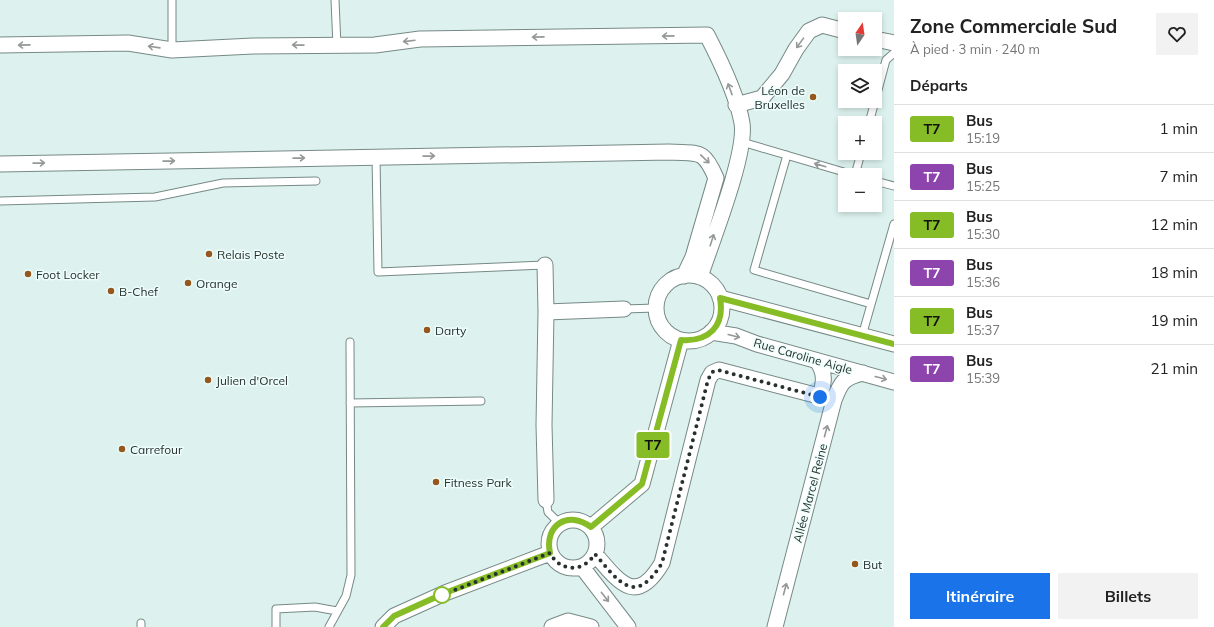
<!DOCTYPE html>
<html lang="fr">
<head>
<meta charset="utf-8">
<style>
	body { margin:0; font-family:Mulish,sans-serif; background:#f2f2f2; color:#222; height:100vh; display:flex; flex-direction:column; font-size:15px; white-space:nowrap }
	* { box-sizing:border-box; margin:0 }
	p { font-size:13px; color:#767676 }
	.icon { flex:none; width:22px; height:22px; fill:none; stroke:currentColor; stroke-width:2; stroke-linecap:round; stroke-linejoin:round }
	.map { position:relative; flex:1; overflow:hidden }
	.details { display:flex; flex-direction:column; background:#fff; width:320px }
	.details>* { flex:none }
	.badge { padding:0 8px; border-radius:3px; font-size:14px; line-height:26px }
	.needle { width:26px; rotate:13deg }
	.tools { position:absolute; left:838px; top:12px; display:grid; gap:8px }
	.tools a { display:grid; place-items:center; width:44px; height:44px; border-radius:0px; background:#fff; box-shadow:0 2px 6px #0003; font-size:20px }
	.you { position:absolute; width:20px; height:20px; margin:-10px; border:3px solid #fff; border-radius:50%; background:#1a73e8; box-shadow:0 0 0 6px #1a73e833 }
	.map>.badge { position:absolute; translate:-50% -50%; box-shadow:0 0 0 2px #fff }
	h2 { padding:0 16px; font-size:15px; line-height:36px }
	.round { display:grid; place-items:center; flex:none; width:42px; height:42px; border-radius:0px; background:#f2f2f2 }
	.overview { display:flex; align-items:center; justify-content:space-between; height:68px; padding:0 16px }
	h1 { font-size:19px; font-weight:700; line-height:30px }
	.button { display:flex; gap:8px; margin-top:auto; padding:8px 16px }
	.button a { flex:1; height:46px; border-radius:0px; background:#1a73e8; color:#fff; font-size:16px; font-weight:700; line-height:46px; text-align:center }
	.button a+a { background:#f2f2f2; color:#222 }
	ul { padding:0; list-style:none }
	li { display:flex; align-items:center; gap:12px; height:48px; padding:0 16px; border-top:1px solid #e0e0e0 }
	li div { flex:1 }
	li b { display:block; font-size:15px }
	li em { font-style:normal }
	li .badge { min-width:44px; font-weight:700; text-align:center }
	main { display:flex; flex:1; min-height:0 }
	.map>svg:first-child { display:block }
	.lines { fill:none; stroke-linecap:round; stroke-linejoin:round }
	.service-casing { stroke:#768986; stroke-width:9 }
	.minor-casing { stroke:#768986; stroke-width:17 }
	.service { stroke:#fff; stroke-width:7 }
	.minor { stroke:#fff; stroke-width:15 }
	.oneway { stroke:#949897 }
	.line-casing { stroke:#fff; stroke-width:9 }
	.line { stroke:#86bc25; stroke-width:6 }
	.walk { stroke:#28312f; stroke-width:4; stroke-dasharray:0 7.2 }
	.poi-dot { fill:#96571e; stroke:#edfefb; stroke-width:1.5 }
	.stop-dot { fill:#fff; stroke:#86bc25; stroke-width:2 }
	.labels { text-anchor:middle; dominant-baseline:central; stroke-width:3; stroke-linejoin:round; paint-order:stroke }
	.poi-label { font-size:12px; fill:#28312f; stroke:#edfefb; text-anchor:start }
	.street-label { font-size:12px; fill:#28312f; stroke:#edfefb }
</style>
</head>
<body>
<main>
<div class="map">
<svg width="894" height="627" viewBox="0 0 894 627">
	<rect width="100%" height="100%" fill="#ddf2ee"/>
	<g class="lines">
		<!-- service casing -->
		<g class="service-casing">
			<path id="service" d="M335,0L337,46
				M172,50V0
				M875,101L886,60L894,53
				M869,123L875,101
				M742,142L854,175
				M787,155L754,270L871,304
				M376,157L378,272L545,265
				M855,175L861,153
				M875,181L894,186
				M0,201L155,197L223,183L316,181
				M624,309L656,308
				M862,336L894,224
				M350,403L481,401
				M546,500L548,512L559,523
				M141,627V623
				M276,627V609L315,607L337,611
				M329,627L346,596L351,575L350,342"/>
		</g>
		<!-- minor casing -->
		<g class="minor-casing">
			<path id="minor" d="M875,39L894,43
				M0,45L128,43L172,50L253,46L375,45L420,39L707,35C720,60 737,95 742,123C747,154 711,243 700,277
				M736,105L762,98L782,74L796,49L809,31L822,25L845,31
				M0,164L669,152C699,154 703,148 716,178L693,257L684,276
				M545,265L546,312
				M656 308a33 33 0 1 1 66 0a33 33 0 1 1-66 0Z
				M720,298L894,344
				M711,332L736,336L757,344L894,382
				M817,361C826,374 824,382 820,397
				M546,500L544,425L546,312L624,309
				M549 544a24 24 0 1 1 48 0a24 24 0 1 1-48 0Z
				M591,527L642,484L681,340
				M595,554C619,582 636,607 662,563L708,380L712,373L719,370L834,400
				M582,567L628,627
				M383,627L394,616L445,593L550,553
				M552,627L568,621L591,627
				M775,627L834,400C841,382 843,378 863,373"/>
		</g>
		<!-- service -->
		<use href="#service" class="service"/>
		<!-- minor -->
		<use href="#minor" class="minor"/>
	</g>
	<!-- one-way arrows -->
	<defs><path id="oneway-shaft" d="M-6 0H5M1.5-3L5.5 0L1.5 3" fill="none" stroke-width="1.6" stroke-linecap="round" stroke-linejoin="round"/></defs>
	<g class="oneway">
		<use href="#oneway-shaft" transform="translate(668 36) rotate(179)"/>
		<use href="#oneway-shaft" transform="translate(538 37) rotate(179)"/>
		<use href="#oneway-shaft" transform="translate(409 41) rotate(173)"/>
		<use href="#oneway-shaft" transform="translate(800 43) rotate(126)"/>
		<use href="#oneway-shaft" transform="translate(24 45) rotate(179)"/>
		<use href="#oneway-shaft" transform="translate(298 45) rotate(-179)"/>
		<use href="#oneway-shaft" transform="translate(154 47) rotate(-172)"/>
		<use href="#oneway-shaft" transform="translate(730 89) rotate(-110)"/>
		<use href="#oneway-shaft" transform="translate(429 156) rotate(-1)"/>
		<use href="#oneway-shaft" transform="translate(299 158) rotate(-1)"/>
		<use href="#oneway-shaft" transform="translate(705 159) rotate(44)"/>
		<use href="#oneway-shaft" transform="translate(169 161) rotate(-1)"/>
		<use href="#oneway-shaft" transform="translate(39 163) rotate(-1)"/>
		<use href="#oneway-shaft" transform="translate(820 165) rotate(-164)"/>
		<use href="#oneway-shaft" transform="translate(712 240) rotate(-72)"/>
		<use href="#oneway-shaft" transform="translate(734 336) rotate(14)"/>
		<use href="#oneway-shaft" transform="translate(881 378) rotate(15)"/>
		<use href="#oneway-shaft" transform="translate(826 431) rotate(-75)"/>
		<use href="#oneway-shaft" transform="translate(785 589) rotate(-75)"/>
		<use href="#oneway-shaft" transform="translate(605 597) rotate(52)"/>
	</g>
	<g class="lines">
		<!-- line casing -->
		<g class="line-casing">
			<path id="line" d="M383,627L394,616L445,593L550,553C544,525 568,510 591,527L642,484L681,340C709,342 725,326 720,298L894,344"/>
		</g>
		<!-- line -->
		<use href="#line" class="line"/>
		<!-- walk -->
		<path class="walk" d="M442,595L550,553C560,572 583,573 595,554C619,582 635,607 662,563L708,380L712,372L718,370L820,397"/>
	</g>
	<!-- markers -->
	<g class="poi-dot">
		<circle cx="813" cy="97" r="4"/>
		<circle cx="209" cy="254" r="4"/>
		<circle cx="28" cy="274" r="4"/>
		<circle cx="188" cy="283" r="4"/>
		<circle cx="111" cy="291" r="4"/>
		<circle cx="427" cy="330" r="4"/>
		<circle cx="208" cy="380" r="4"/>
		<circle cx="122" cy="449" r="4"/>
		<circle cx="436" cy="482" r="4"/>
		<circle cx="855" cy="564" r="4"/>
	</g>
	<circle class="stop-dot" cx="442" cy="595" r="8"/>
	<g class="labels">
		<!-- poi labels -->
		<g class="poi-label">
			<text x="805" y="90" text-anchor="end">Léon de<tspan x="805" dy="14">Bruxelles</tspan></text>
			<text x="217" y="254">Relais Poste</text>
			<text x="36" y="274">Foot Locker</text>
			<text x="196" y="283">Orange</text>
			<text x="119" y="291">B-Chef</text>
			<text x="435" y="330">Darty</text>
			<text x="216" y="380">Julien d'Orcel</text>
			<text x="130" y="449">Carrefour</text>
			<text x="444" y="482">Fitness Park</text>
			<text x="863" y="564">But</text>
		</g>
		<!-- street labels -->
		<g class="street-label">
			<text transform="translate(803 356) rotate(16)">Rue Caroline Aigle</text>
			<text transform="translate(810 493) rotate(-75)">Allée Marcel Reine</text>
		</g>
	</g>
</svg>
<div class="tools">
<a><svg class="needle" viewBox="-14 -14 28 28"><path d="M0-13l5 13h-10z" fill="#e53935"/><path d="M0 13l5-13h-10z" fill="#767676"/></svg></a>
<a><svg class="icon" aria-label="layers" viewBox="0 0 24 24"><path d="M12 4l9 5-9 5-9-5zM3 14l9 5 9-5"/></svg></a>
<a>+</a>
<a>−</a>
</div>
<div class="you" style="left:820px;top:397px"></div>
<b class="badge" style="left:653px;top:445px;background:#86bc25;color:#111">T7</b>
</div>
<section class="details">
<div class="overview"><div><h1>Zone Commerciale Sud</h1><p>À pied · 3 min · 240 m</p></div><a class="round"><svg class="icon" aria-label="heart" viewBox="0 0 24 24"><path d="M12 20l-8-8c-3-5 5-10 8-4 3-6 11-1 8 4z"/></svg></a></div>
<h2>Départs</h2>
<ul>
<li><span class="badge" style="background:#86bc25;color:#111">T7</span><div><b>Bus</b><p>15:19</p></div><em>1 min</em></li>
<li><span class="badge" style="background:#8e44ad;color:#fff">T7</span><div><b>Bus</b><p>15:25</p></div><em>7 min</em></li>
<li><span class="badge" style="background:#86bc25;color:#111">T7</span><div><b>Bus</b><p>15:30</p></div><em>12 min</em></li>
<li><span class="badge" style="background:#8e44ad;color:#fff">T7</span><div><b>Bus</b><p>15:36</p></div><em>18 min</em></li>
<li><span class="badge" style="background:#86bc25;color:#111">T7</span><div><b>Bus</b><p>15:37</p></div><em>19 min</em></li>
<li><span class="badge" style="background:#8e44ad;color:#fff">T7</span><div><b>Bus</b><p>15:39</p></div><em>21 min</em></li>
</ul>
<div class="button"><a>Itinéraire</a><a>Billets</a></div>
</section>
</main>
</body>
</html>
